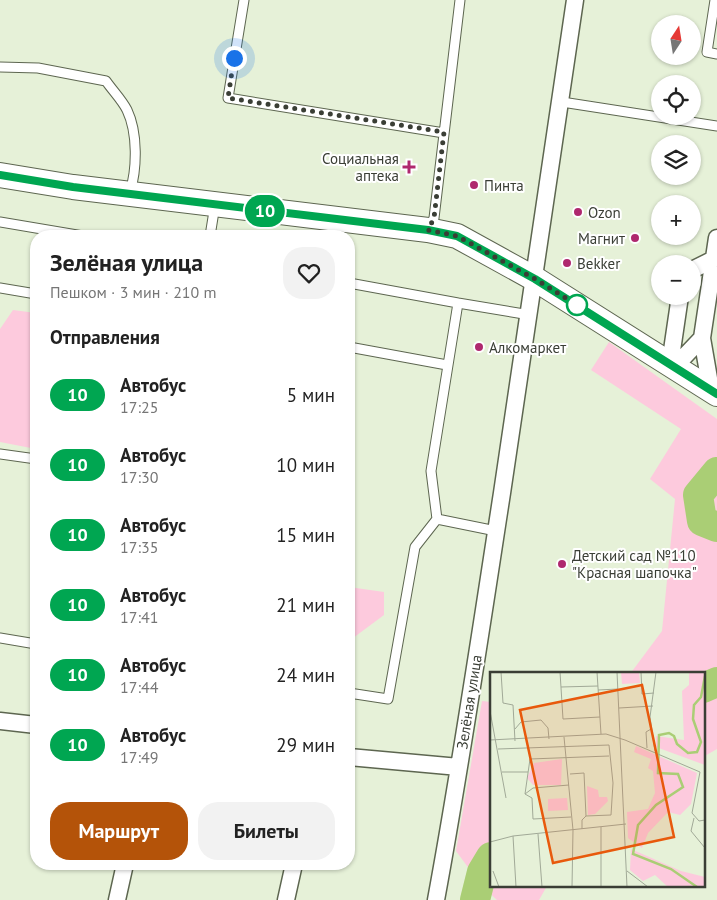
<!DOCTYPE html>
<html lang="ru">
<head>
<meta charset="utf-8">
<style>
	body { margin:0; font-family:"PT Sans",sans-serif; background:#f2f2f2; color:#222; height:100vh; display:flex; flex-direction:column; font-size:19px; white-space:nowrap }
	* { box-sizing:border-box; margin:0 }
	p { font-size:16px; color:#767676 }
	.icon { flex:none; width:28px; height:28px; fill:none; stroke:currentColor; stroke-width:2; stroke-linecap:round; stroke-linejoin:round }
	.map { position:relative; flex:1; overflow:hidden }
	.details { position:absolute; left:30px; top:230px; width:325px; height:640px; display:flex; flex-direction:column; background:#fff; border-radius:20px; box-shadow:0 1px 4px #0004 }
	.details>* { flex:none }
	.badge { padding:0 10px; border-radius:16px; font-size:18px; line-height:32px }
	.needle { width:32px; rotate:12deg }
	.fabs { position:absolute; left:651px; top:15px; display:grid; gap:10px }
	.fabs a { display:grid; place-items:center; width:50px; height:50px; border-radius:50%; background:#fff; box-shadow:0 1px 4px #0004; font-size:25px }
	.you { position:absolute; width:25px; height:25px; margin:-12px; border:4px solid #fff; border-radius:50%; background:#1a73e8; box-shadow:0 0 0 8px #1a73e833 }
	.map>.badge { position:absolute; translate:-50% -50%; box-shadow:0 0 0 2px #fff }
	h2 { padding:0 20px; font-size:19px; line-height:45px }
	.round { display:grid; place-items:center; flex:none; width:52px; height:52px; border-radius:20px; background:#f2f2f2 }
	.summary { display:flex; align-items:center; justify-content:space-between; height:85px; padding:0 20px }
	h1 { font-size:24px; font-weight:800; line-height:38px }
	.action { display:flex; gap:10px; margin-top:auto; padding:10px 20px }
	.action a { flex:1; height:58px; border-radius:20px; background:#b45309; color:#fff; font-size:20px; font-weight:800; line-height:58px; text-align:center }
	.action a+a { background:#f2f2f2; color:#222 }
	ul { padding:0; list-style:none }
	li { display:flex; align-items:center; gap:15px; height:70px; padding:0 20px }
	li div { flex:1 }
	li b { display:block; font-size:19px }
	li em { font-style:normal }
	li .badge { min-width:55px; font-weight:700; text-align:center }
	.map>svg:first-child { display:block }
	.green { fill:#fdcadd }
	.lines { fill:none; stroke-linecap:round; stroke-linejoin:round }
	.river { stroke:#aace75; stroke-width:30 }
	.service-casing { stroke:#5d6650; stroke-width:11 }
	.minor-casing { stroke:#5d6650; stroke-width:19 }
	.secondary-casing { stroke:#5d6650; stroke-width:26 }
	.service { stroke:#fff; stroke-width:9 }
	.minor { stroke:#fff; stroke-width:16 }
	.secondary { stroke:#fff; stroke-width:24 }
	.line-casing { stroke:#fff; stroke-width:11 }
	.line { stroke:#00a651; stroke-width:8 }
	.walk { stroke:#3a3e35; stroke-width:5; stroke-dasharray:0 9 }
	.poi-dot { fill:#af286e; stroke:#fff; stroke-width:2 }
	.stop-dot { fill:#fff; stroke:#00a651; stroke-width:2.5 }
	.labels { text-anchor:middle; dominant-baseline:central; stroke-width:4; stroke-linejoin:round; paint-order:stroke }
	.poi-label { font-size:15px; fill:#3a3e35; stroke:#fff; text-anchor:start }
	.street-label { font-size:15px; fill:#3a3e35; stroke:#fff }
	.inset-river { fill:none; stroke:#aace75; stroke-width:2.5 }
	.inset-road { fill:none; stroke:#a1a997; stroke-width:1 }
	.view { fill:#e8590c; fill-opacity:0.15; stroke:#e8590c; stroke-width:2.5 }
	.inset-edge { fill:none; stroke:#3a3e35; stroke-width:2.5 }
</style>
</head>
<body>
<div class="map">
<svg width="717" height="900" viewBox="0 0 717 900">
	<rect width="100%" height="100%" fill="#e6f1d8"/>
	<!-- green -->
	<path class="green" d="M13,310L36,313V449L0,442V329Z
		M609,342L717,419V749L703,757V674H630L662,631L675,499L650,479L681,429L591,370Z
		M349,587L384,592V615L349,641Z
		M482,701L491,702V886H547L539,900H497L481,885L456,851Z"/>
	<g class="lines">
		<!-- river -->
		<path class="river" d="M717,472L698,495L702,521L717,527
			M703,688L717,682
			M475,900L482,872L491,857"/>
		<!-- service casing -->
		<g class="service-casing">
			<path id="service" d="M244,0L228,98L444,133
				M715,0L707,52L717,54
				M0,67L38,68L106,81C113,91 122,100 127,110C138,133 137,169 130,192
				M562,102L717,126
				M0,222L83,236
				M429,228L434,218L460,0
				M210,236L215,205
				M349,283L458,303L431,471L437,519L415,547L388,699L349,693
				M0,288L36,294
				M458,303L530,315
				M349,347L447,365
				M0,454L36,459
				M437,519L496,531
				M0,638L36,644"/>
		</g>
		<!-- minor casing -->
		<g class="minor-casing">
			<path id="minor" d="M692,270L714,259
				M670,364L680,296
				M670,364L681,360L702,338
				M711,390L702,338L717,238
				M0,721L36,725
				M349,757L459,767
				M117,900L125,864
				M286,900L294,864
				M436,900C461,765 481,629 502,493C527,329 552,165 575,0"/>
		</g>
		<!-- secondary casing -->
		<g class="secondary-casing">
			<path id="secondary" d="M0,175L73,187L428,230L457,236L535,279L717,394"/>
		</g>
		<!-- service -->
		<use href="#service" class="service"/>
		<!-- minor -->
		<use href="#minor" class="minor"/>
		<!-- secondary -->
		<use href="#secondary" class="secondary"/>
	</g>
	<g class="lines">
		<!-- line casing -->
		<g class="line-casing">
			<path id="line" d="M0,175L73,187L428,230L457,236L535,279L717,394"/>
		</g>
		<!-- line -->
		<use href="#line" class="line"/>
		<!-- walk -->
		<path class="walk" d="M234,58L228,98L444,132L434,218L428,230L457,236L535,279L577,305"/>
	</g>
	<!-- markers -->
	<g class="poi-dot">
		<path d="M406.5 159.5h5v5h5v5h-5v5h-5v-5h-5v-5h5z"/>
		<circle cx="474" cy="185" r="5"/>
		<circle cx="578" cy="212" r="5"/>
		<circle cx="635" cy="238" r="5"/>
		<circle cx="567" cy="263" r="5"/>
		<circle cx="479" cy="347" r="5"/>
		<circle cx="562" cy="564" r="5"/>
	</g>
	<circle class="stop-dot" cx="577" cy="305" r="10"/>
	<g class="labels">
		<!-- poi labels -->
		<g class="poi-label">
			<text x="399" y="158" text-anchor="end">Социальная<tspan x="399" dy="17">аптека</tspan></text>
			<text x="484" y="185">Пинта</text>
			<text x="588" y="212">Ozon</text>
			<text x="625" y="238" text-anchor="end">Магнит</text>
			<text x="577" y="263">Bekker</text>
			<text x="489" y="347">Алкомаркет</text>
			<text x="572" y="555">Детский сад №110<tspan x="572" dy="17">"Красная шапочка"</tspan></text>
		</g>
		<!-- street labels -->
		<g class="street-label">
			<text transform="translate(469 702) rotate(-81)">Зелёная улица</text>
		</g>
	</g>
	<!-- overview -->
	<g transform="translate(490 672)">
		<rect width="215" height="215" fill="#e6f1d8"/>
		<path d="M131,0H149L150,11L132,12ZM199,0H215V93L166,75V64L194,68L192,19L199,13ZM146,74L207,101L201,132L190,143L178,140L158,161L152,176L138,166L137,140L158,137L165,121L163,99L158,96L161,87L144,80ZM72,87L71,113H43L37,106L44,91ZM97,114L108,118L109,125H117L118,129L105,142L98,143ZM77,126L78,138L58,139V127ZM141,177L191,199L215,205V215H178L165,203L153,209L140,198Z" fill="#fdcadd"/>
		<path class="inset-river" d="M207,215L181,197L143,182L148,153L166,133L193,115L188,102L168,101L169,63L179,61L184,64L187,72L198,81L207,80L211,70L203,47L204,33L211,25L215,4"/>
		<path class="inset-road" d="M11,0L13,31L23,33L25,69M70,0L73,47L110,45M107,0L111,62M127,0L137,215M151,0L152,22L164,21M71,15L108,14M108,18L128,17M129,36L163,34M0,39L16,126M25,57L31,50L51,48L58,56L59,67M74,65L83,158L82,215M0,68L116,62L135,68L210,100L202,141L209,149L215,148M157,76L156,60L161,57M8,77L119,73L123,111L121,143L96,144L92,148V157M165,79L160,45L166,0M12,100H38M80,102L94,101L96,144M79,113L43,116L35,122L40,87L119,84M35,122L42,126L43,147L81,145M204,146L201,159L215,176M48,162L52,215M23,164L26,215M0,170L23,164L136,152M3,199L9,215M137,199L158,215M111,215V155"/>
		<path class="view" d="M152,13L184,165L63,191L30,38Z"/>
		<rect width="215" height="215" class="inset-edge"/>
	</g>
</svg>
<div class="fabs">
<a><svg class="needle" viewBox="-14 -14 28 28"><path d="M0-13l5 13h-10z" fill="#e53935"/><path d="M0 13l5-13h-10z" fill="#767676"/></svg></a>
<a><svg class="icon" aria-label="locate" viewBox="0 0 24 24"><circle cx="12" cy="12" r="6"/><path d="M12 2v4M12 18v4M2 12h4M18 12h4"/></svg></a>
<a><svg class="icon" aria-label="layers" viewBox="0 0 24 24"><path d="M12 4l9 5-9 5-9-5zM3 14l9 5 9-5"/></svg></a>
<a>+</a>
<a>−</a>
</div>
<div class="you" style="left:234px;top:58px"></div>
<b class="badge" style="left:265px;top:211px;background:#00a651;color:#fff">10</b>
<section class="details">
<div class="summary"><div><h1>Зелёная улица</h1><p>Пешком · 3 мин · 210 m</p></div><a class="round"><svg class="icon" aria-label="heart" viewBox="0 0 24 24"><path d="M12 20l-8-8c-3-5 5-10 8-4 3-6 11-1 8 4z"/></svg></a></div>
<h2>Отправления</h2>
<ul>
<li><span class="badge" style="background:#00a651;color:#fff">10</span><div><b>Автобус</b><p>17:25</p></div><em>5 мин</em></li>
<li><span class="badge" style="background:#00a651;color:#fff">10</span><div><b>Автобус</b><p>17:30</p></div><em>10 мин</em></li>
<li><span class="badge" style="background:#00a651;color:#fff">10</span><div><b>Автобус</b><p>17:35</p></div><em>15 мин</em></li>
<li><span class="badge" style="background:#00a651;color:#fff">10</span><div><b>Автобус</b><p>17:41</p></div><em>21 мин</em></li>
<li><span class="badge" style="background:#00a651;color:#fff">10</span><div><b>Автобус</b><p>17:44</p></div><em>24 мин</em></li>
<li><span class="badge" style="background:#00a651;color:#fff">10</span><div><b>Автобус</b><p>17:49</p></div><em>29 мин</em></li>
</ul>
<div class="action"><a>Маршрут</a><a>Билеты</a></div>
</section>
</div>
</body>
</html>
